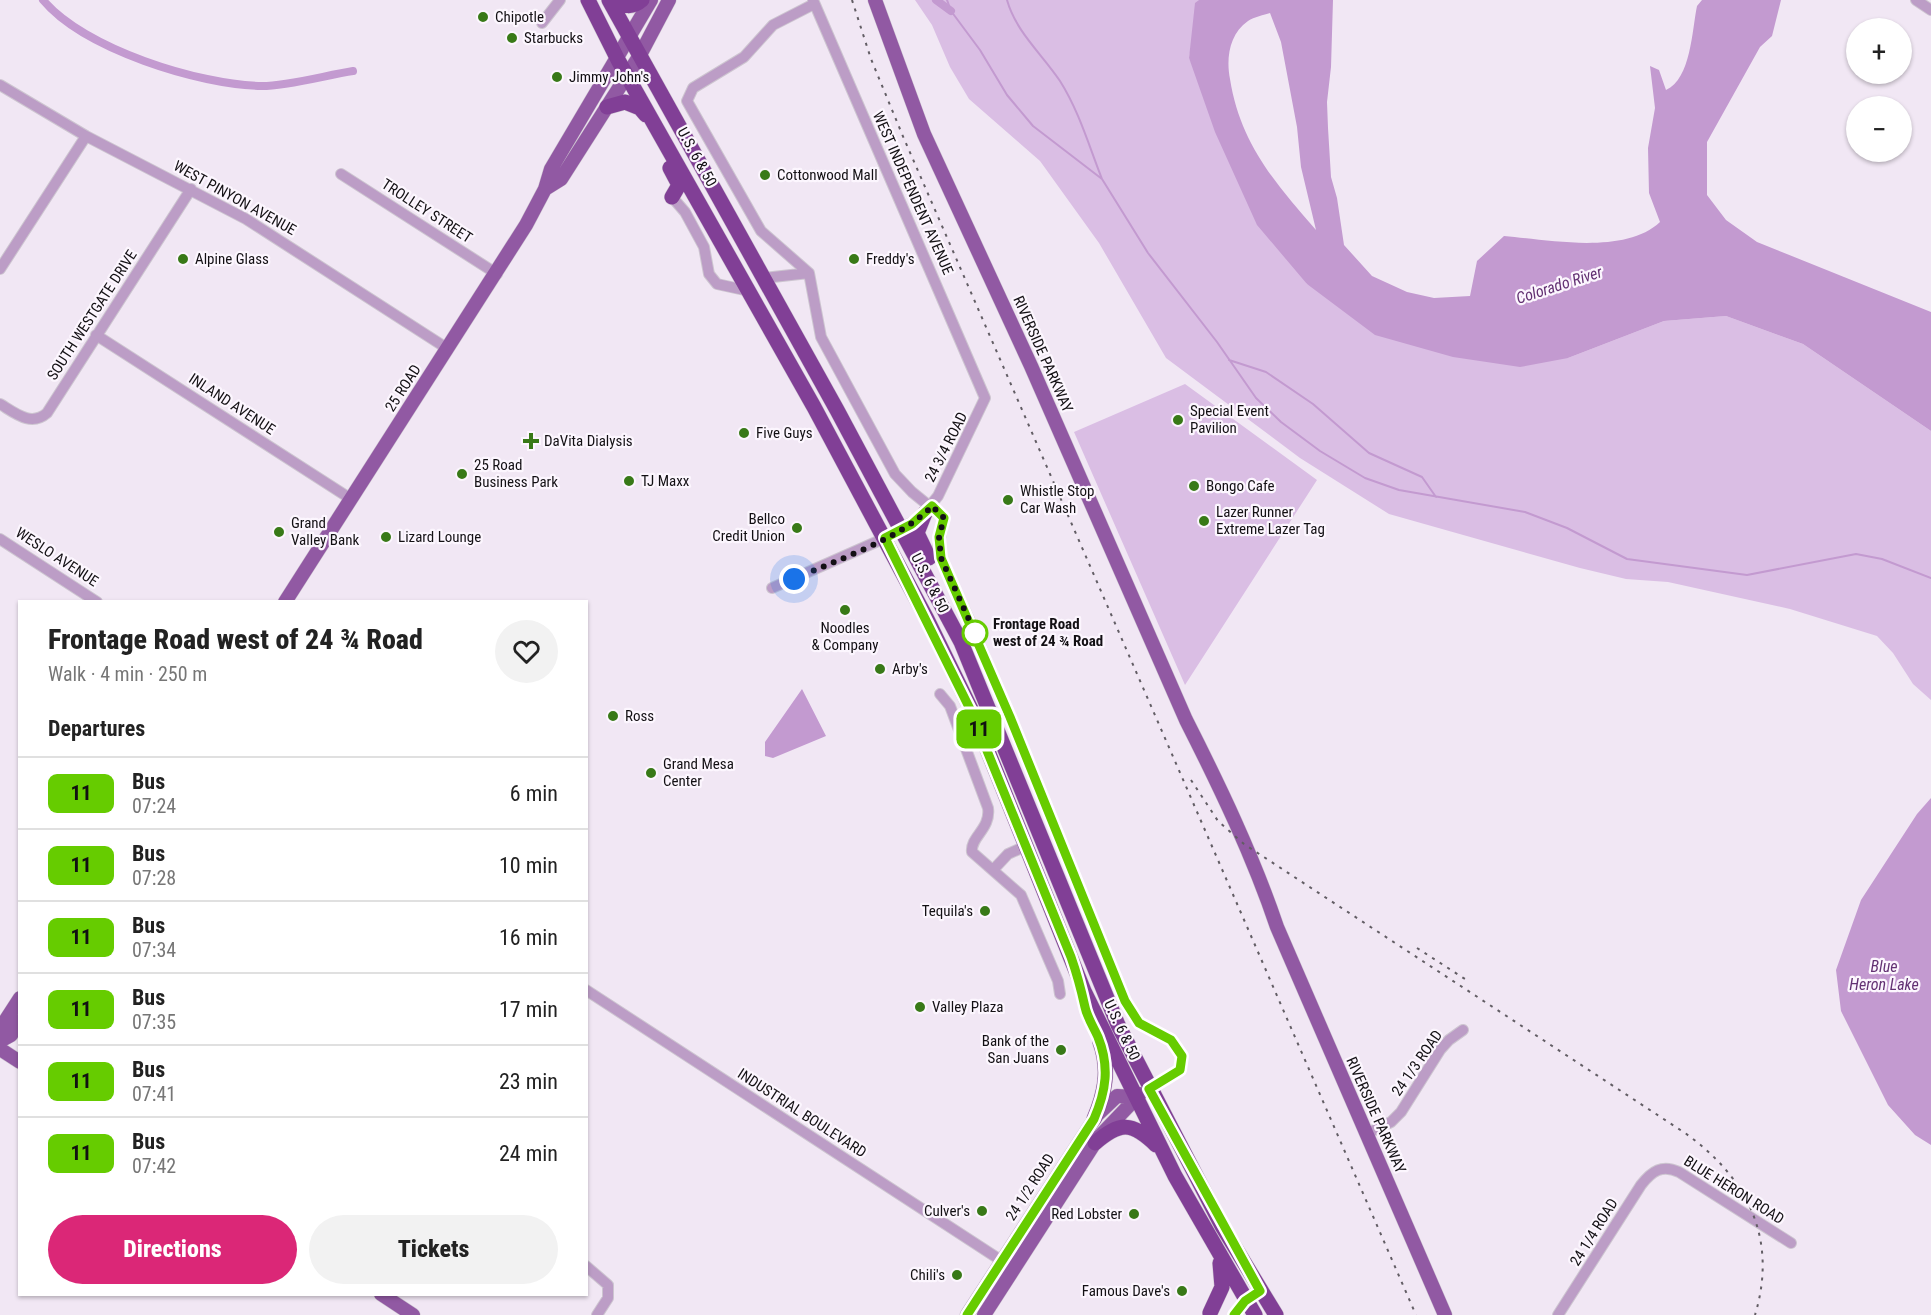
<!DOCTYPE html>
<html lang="en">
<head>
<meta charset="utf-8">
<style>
	body { margin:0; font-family:"Roboto Condensed",sans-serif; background:#f2f2f2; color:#222; height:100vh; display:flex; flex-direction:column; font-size:22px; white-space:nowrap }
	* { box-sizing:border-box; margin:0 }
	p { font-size:20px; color:#767676 }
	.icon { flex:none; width:33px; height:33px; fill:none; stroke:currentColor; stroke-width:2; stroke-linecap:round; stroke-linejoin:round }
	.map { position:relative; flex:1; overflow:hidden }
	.side { position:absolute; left:18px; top:600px; width:570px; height:696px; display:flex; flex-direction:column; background:#fff; border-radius:0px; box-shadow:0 2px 4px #0004 }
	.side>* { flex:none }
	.badge { padding:0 12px; border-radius:9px; font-size:21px; line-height:39px }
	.tools { position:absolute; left:1846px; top:18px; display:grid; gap:12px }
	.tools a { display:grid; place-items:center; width:66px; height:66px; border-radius:50%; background:#fff; box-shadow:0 2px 4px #0004; font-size:30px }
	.you { position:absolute; width:30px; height:30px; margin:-15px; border:4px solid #fff; border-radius:50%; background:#1a73e8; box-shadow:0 0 0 9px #1a73e833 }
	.map>.badge { position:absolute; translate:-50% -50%; box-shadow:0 0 0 3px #fff }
	h2 { padding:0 30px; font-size:22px; line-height:54px }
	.round { display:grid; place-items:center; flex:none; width:63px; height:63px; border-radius:32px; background:#f2f2f2 }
	.headline { display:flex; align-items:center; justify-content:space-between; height:102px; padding:0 30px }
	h1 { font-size:28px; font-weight:800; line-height:45px }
	.button { display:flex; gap:12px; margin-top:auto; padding:12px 30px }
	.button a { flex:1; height:69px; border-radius:36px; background:#db2777; color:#fff; font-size:24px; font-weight:800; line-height:69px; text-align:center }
	.button a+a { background:#f2f2f2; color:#222 }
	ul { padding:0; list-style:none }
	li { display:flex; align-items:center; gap:18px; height:72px; padding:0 30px; border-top:2px solid #e0e0e0 }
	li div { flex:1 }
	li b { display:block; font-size:22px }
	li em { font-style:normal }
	li .badge { min-width:66px; font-weight:700; text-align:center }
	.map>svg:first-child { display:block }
	.green { fill:#dabee4 }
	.water { fill:#c39ad0; fill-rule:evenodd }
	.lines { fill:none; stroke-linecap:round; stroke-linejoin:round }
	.stream { stroke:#c39ad0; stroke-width:2 }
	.canal { stroke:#c39ad0; stroke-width:8 }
	.minor-casing { stroke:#cdc5d0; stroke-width:12 }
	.major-casing { stroke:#cdc5d0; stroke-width:15 }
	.highway-casing { stroke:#cdc5d0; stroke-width:16 }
	.minor { stroke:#bc9dc6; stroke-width:10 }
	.major { stroke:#9159a3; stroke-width:14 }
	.highway { stroke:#813f96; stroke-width:15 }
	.rail { stroke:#625d64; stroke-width:2; stroke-dasharray:3 6; stroke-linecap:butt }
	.line-casing { stroke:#fff; stroke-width:14 }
	.line { stroke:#6c0; stroke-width:9 }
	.walk { stroke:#131014; stroke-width:6; stroke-dasharray:0 10.8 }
	.poi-dot { fill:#387917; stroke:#fcf6fe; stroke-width:2 }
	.stop-dot { fill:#fff; stroke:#6c0; stroke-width:3 }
	.labels { text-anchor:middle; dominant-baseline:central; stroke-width:4.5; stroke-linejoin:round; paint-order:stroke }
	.poi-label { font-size:15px; fill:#131014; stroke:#fcf6fe; text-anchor:start }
	.street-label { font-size:15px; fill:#131014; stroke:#fcf6fe }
	.stop-label { font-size:15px; font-weight:bold; fill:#131014; stroke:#fcf6fe; text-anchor:start }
	.water-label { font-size:16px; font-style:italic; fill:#633173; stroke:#fcf6fe }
</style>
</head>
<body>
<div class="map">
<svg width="1931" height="1315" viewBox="0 0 1931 1315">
	<rect width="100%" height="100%" fill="#f1e7f4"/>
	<!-- green -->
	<path class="green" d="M915,0H1199L1189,58L1307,284L1568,358L1664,321L1726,316L1803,344L1931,431V700L1913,684L1893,653L1877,636L1790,609L1668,582L1626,579L1580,568L1389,514L1300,458L1166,358L1099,243L1040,161L969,99L950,67L932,25Z
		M1185,384L1317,480L1185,685L1074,432Z"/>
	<!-- water -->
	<path class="water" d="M1199,0H1333L1331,67L1327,102L1328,128L1331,177L1337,198L1344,245L1372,276L1407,292L1434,298L1470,296L1477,261L1504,236C1549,240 1625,255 1660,222L1649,193L1648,148L1655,108L1650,66L1659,70L1666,90C1691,79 1692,30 1697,6L1702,0H1781L1772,36L1760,47L1707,142V195L1726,220L1757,242L1931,312V431L1803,344L1726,316L1664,321L1568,358L1520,367L1453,357L1375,335L1307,284L1257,225L1215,132L1189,58L1195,3ZM1270,13L1281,42L1297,127L1301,167L1316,230C1275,183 1240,143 1230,79C1226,59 1229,34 1248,21C1254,17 1264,15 1270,13Z
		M802,689L826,736L773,758L765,756V742Z
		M1931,798V1145L1915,1135L1888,1105L1841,1011L1836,970L1861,900L1917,814Z"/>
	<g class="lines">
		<!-- stream -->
		<path class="stream" d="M947,0L951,11L980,50L1007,95L1033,126L1102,179L1148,253L1217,342L1256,398L1281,422L1320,451L1365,478L1399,490L1525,512L1567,528L1627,559L1747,575L1856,554L1882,559L1931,578
			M1007,0C1016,32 1042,54 1060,81C1079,111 1089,146 1102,179
			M1229,360L1266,372L1313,404L1369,453L1422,477L1436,497"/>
		<!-- canal -->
		<path class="canal" d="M43,0C84,49 199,85 262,86C288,86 327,75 353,71
			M936,0L951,11"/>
		<!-- minor casing -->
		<g class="minor-casing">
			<path id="minor" d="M1916,0L1931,10
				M814,4L773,25L744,57L693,88L687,101L761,231L809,273L821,337L895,474L912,492L944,518L938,548L941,559L973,628L1125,1001L1139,1023L1171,1040L1182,1056L1180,1070L1149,1089
				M542,23L560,0
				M0,85L86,136L246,219L448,349
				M341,174L497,274
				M672,197L685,212L704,247L709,274L717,284L749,291
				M0,269L86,136
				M764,278L809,273
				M96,335L351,499
				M0,404C15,413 31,427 47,413L191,189
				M0,539L97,602
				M772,588L885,538L920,518L938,496L985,398L813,0
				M940,694L950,706L988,808C991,829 970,837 972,852L1021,895L1058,981L1060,994
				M993,870L1008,854L1026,846
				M586,990L1002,1261
				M1366,1134L1391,1122L1401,1112L1440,1050L1449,1040L1463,1030
				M586,1266L608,1285V1298L597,1315
				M1558,1315L1641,1185C1652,1171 1662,1164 1679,1172L1791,1243"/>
		</g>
		<!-- major casing -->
		<g class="major-casing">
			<path id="major" d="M875,0L924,134L1031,366L1186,720C1220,787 1253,856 1277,927L1445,1315
				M545,189L561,179L640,55L669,0
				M285,602L526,225L545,189L551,169L651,0
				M0,1029L20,998
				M0,1041L11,1035L20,1021
				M0,1049L20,1062
				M381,1294L413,1315
				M967,1315L1097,1115L1117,1096L1134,1097
				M984,1315L1098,1138L1140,1094"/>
		</g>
		<!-- highway casing -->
		<g class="highway-casing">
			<path id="highway" d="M588,0L618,60L814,407L927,619L971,709L1084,991L1175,1176L1255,1315
				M609,0L837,410L961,642L1118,1025L1222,1226L1276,1315
				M613,0C623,7 633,8 642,0
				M607,107L625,102L640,108L646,115
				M670,168L679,185L672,197
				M925,513L917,533L929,558
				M1094,1119C1105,1093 1110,1070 1100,1042
				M1095,1143C1120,1122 1131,1121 1156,1145
				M1210,1313L1222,1287L1220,1263"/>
		</g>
		<!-- minor -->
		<use href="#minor" class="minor"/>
		<!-- major -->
		<use href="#major" class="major"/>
		<!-- highway -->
		<use href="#highway" class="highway"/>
		<!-- rail -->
		<path class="rail" d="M852,0L871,59L902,134L1416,1315
			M1191,780L1218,821L1244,844L1685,1133C1748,1178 1778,1239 1755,1315
			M1417,948L1465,979"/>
	</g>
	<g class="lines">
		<!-- line casing -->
		<g class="line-casing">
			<path id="line" d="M967,1315L1094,1119C1106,1091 1110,1067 1098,1037C1094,1028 1087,1017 1085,1007C1081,989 1077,974 1071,957L970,709L885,538L912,524L932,506L944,518L939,537L941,558L1010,717L1125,1001L1139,1023L1171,1040L1182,1056L1180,1070L1149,1089L1260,1291L1245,1301L1234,1315"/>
		</g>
		<!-- line -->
		<use href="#line" class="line"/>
		<!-- walk -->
		<path class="walk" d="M794,579C834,561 903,538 932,506L944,518L939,537L941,558L975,633"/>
	</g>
	<!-- markers -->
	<g class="poi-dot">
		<circle cx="483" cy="17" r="6"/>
		<circle cx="512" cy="38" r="6"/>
		<circle cx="557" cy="77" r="6"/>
		<circle cx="765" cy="175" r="6"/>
		<circle cx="183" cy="259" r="6"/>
		<circle cx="854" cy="259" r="6"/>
		<circle cx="1178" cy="420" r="6"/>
		<circle cx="744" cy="433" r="6"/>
		<path d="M528 432h6v6h6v6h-6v6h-6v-6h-6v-6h6z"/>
		<circle cx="462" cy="474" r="6"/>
		<circle cx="629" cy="481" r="6"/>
		<circle cx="1194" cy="486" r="6"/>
		<circle cx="1008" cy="500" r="6"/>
		<circle cx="1204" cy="521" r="6"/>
		<circle cx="797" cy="528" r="6"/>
		<circle cx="279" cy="532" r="6"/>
		<circle cx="386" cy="537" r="6"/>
		<circle cx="845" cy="610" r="6"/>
		<circle cx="880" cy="669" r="6"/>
		<circle cx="613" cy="716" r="6"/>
		<circle cx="651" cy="773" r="6"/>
		<circle cx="985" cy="911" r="6"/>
		<circle cx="920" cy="1007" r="6"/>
		<circle cx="1061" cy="1050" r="6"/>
		<circle cx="982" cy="1211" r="6"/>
		<circle cx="1134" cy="1214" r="6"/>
		<circle cx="957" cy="1275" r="6"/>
		<circle cx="1182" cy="1291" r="6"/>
	</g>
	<circle class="stop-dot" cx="975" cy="633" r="12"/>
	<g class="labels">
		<!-- poi labels -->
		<g class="poi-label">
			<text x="495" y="17">Chipotle</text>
			<text x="524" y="38">Starbucks</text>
			<text x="569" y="77">Jimmy John's</text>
			<text x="777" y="175">Cottonwood Mall</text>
			<text x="195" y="259">Alpine Glass</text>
			<text x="866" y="259">Freddy's</text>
			<text x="1190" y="411">Special Event<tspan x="1190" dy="17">Pavilion</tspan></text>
			<text x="756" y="433">Five Guys</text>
			<text x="544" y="441">DaVita Dialysis</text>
			<text x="474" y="465">25 Road<tspan x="474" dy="17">Business Park</tspan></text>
			<text x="641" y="481">TJ Maxx</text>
			<text x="1206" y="486">Bongo Cafe</text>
			<text x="1020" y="491">Whistle Stop<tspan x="1020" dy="17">Car Wash</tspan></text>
			<text x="1216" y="512">Lazer Runner<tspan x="1216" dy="17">Extreme Lazer Tag</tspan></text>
			<text x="785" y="519" text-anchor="end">Bellco<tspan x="785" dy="17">Credit Union</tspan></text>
			<text x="291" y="523">Grand<tspan x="291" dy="17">Valley Bank</tspan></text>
			<text x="398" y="537">Lizard Lounge</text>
			<text x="845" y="628" text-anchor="middle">Noodles<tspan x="845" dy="17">&amp; Company</tspan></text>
			<text x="892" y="669">Arby's</text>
			<text x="625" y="716">Ross</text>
			<text x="663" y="764">Grand Mesa<tspan x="663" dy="17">Center</tspan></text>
			<text x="973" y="911" text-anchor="end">Tequila's</text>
			<text x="932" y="1007">Valley Plaza</text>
			<text x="1049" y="1041" text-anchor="end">Bank of the<tspan x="1049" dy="17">San Juans</tspan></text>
			<text x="970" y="1211" text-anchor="end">Culver's</text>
			<text x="1122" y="1214" text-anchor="end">Red Lobster</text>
			<text x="945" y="1275" text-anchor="end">Chili's</text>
			<text x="1170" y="1291" text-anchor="end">Famous Dave's</text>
		</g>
		<!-- street labels -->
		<g class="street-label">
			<text transform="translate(697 157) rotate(61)">U.S. 6 &amp; 50</text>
			<text transform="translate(913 193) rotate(66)">WEST INDEPENDENT AVENUE</text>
			<text transform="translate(235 198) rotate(29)">WEST PINYON AVENUE</text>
			<text transform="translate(427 211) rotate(33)">TROLLEY STREET</text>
			<text transform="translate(92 315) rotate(-57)">SOUTH WESTGATE DRIVE</text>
			<text transform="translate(1043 354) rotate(66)">RIVERSIDE PARKWAY</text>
			<text transform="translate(403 388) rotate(-57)">25 ROAD</text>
			<text transform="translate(232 404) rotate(33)">INLAND AVENUE</text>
			<text transform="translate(946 447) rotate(-63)">24 3/4 ROAD</text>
			<text transform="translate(57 557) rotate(33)">WESLO AVENUE</text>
			<text transform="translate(930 583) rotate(63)">U.S. 6 &amp; 50</text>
			<text transform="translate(1122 1030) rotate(65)">U.S. 6 &amp; 50</text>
			<text transform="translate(1417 1063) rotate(-55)">24 1/3 ROAD</text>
			<text transform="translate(802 1113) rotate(33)">INDUSTRIAL BOULEVARD</text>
			<text transform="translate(1376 1115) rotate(66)">RIVERSIDE PARKWAY</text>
			<text transform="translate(1030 1187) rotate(-57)">24 1/2 ROAD</text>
			<text transform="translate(1734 1190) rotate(32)">BLUE HERON ROAD</text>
			<text transform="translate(1594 1232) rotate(-58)">24 1/4 ROAD</text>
		</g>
		<!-- stop labels -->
		<g class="stop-label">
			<text x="993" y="624">Frontage Road<tspan x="993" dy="17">west of 24 ¾ Road</tspan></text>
		</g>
		<!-- water labels -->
		<g class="water-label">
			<text transform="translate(1559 285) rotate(-18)">Colorado River</text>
			<text x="1884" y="966">Blue<tspan x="1884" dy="18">Heron Lake</tspan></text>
		</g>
	</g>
</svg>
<div class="tools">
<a>+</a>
<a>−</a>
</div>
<div class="you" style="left:794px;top:579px"></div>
<b class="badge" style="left:979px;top:729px;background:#6c0;color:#111">11</b>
<section class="side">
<div class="headline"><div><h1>Frontage Road west of 24 ¾ Road</h1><p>Walk · 4 min · 250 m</p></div><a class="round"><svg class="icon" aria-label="heart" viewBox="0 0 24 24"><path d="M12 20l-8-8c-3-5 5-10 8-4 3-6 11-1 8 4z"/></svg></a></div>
<h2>Departures</h2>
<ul>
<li><span class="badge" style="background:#6c0;color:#111">11</span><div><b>Bus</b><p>07:24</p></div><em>6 min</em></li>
<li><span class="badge" style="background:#6c0;color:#111">11</span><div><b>Bus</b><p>07:28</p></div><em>10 min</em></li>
<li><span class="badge" style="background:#6c0;color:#111">11</span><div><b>Bus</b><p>07:34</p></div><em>16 min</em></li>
<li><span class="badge" style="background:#6c0;color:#111">11</span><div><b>Bus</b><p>07:35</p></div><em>17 min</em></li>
<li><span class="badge" style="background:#6c0;color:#111">11</span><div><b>Bus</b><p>07:41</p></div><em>23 min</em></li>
<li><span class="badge" style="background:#6c0;color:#111">11</span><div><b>Bus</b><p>07:42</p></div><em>24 min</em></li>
</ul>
<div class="button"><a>Directions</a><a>Tickets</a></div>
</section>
</div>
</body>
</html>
